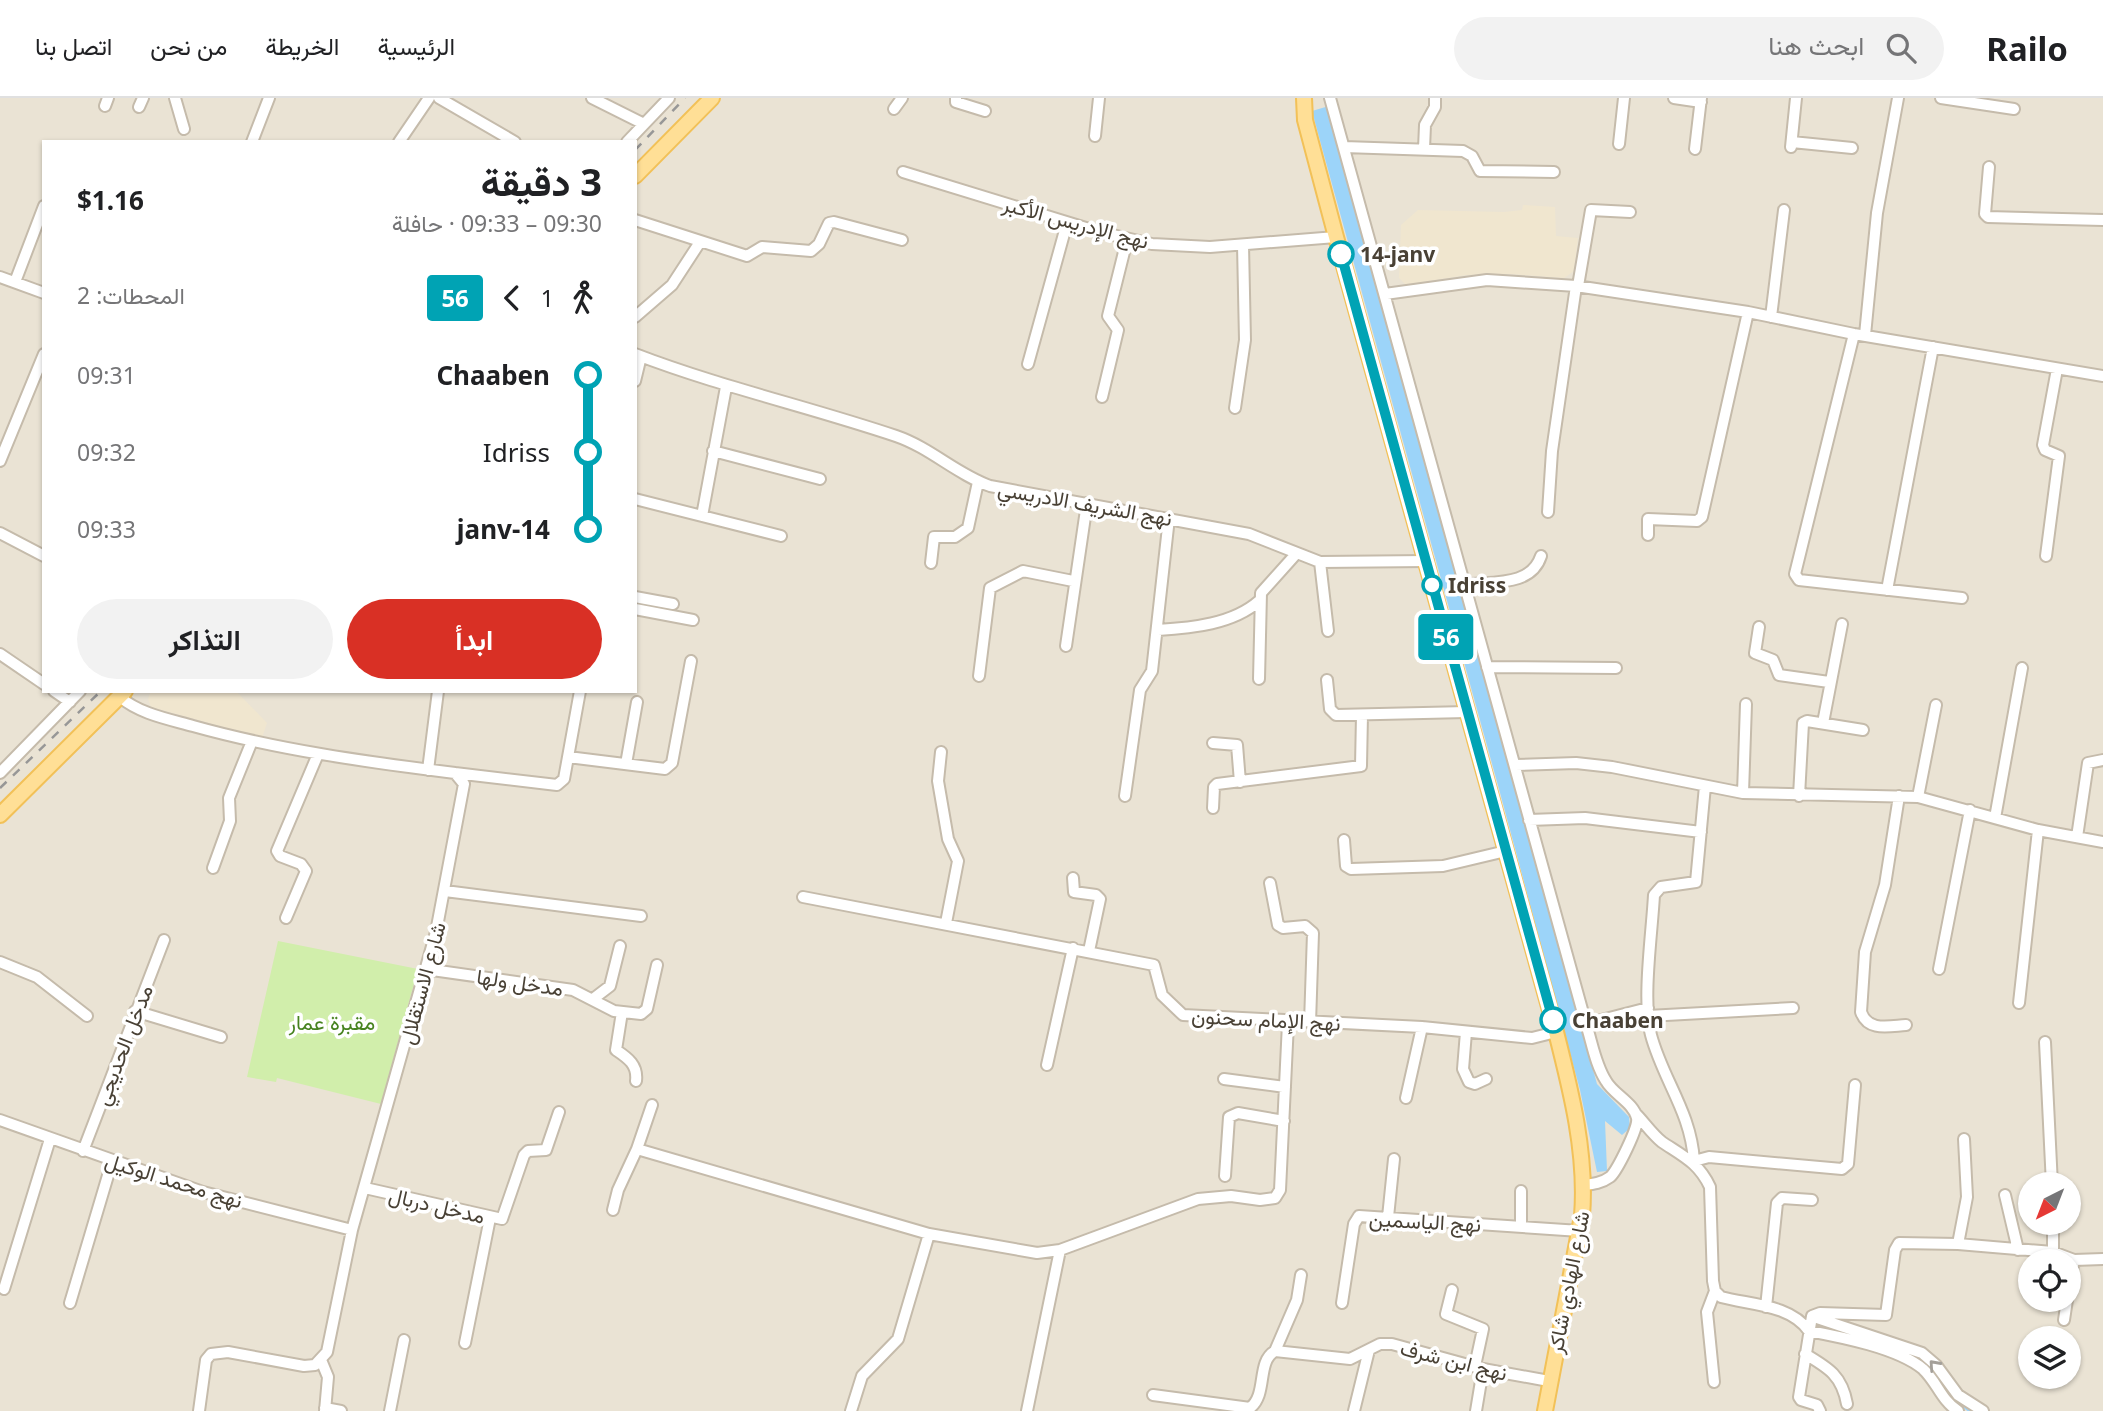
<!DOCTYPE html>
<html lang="ar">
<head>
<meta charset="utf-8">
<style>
	body { margin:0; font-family:"Noto Sans",Vazirmatn,sans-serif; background:#f2f2f2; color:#202124; direction:rtl; height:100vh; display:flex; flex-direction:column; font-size:26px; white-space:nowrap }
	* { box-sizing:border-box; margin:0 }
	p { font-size:23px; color:#757577 }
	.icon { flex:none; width:38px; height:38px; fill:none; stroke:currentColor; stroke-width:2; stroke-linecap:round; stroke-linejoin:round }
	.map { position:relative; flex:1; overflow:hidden; direction:ltr }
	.side { position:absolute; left:42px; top:42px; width:595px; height:553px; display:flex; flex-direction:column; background:#fff; border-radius:0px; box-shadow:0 2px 5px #0004; direction:rtl }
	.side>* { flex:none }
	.badge { padding:0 14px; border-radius:5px; font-size:24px; line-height:46px }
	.needle { width:46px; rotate:222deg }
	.fabs { position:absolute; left:2018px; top:1074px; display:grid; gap:14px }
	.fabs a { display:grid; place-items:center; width:63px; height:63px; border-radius:50%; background:#fff; box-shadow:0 2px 5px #0004; font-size:35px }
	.map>.badge { position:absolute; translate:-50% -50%; box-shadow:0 0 0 4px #fff }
	.legs { display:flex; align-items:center; gap:10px; height:77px; padding:0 35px; font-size:23px }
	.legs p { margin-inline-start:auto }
	.headline { display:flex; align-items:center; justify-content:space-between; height:119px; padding:0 35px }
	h1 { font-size:38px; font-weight:700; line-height:52px }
	.primary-button { display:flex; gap:14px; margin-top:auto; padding:14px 35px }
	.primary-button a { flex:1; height:80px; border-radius:42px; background:#d93025; color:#fff; font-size:28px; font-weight:700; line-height:80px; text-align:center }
	.primary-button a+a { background:#f2f2f2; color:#202124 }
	ul { padding:0 35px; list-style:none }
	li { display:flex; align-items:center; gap:24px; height:77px; font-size:26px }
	li i { display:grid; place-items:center; width:10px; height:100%; margin:0 9px; background:currentColor }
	li i::after { content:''; width:18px; height:18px; margin:-9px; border:5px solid; border-radius:50%; background:#fff }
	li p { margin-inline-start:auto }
	li:first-child i { background:linear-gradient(#0000 50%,currentColor 0) }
	li:last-child i { background:linear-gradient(currentColor 50%,#0000 0) }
	header { display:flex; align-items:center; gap:42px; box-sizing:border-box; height:98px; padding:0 35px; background:#fff; border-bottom:2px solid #e0e0e0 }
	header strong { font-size:33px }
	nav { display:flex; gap:38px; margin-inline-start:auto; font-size:24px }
	.search { width:490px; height:63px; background:#f2f2f2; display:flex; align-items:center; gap:18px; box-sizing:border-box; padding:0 24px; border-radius:38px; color:#757577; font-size:26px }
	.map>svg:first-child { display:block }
	.residential { fill:#eae3d4; fill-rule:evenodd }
	.education { fill:#f0e6cf }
	.green { fill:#d1eeab }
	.water { fill:#9cd4f9 }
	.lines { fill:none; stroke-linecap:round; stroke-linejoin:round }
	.stream { stroke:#9cd4f9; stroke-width:2.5 }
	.minor-casing { stroke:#c5bbab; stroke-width:14 }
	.major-casing { stroke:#f2c158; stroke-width:18 }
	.minor { stroke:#fff; stroke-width:10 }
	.major { stroke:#ffdf96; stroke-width:14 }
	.rail { stroke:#979797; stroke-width:2.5; stroke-dasharray:9 9; stroke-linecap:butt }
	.oneway { stroke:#a4a09a }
	.line-1-casing { stroke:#fff; stroke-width:16 }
	.line-1 { stroke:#00a3b4; stroke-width:10 }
	.stop-1-dot { fill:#fff; stroke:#00a3b4; stroke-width:3.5 }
	.labels { text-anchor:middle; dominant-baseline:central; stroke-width:7; stroke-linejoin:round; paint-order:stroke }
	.street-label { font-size:21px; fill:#494135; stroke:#fff }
	.stop-label { font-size:21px; font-weight:bold; fill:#494135; stroke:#fff; text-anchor:start }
	.park-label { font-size:21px; fill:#478320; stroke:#fff }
</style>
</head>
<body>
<header>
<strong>Railo</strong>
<div class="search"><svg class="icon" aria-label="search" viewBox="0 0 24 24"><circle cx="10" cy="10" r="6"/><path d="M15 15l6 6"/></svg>ابحث هنا</div>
<nav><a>الرئيسية</a><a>الخريطة</a><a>من نحن</a><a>اتصل بنا</a></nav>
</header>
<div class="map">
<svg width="2103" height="1313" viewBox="0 0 2103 1313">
	<rect width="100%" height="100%" fill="#f5f1e7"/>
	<!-- residential -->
	<path class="residential" d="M0,0H2103V1313H0ZM44,44H635V593H44ZM2030,1087H2068V1125H2030ZM2030,1164H2068V1202H2030ZM2030,1241H2068V1279H2030Z"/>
	<!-- education -->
	<path class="education" d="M1523,107L1555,109L1556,138L1578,140L1574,173L1564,180L1511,176L1466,177L1406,187L1399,180L1401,127L1418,112L1504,114L1522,112Z
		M151,593H236L267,625L262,640L151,609L148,601Z"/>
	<!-- green -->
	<path class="green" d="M278,843L418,871L381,1006L277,980L276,984L247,979Z"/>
	<!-- water -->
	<path class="water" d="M1329,8L1597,986L1629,1019L1630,1030L1622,1037L1605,1023L1607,1073L1597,1074L1580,992L1499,691L1319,39L1312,13Z"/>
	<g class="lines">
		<!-- stream -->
		<path class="stream" d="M1815,1227L1836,1232
			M1912,1258C1938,1268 1945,1299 1970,1313"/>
		<!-- minor casing -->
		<g class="minor-casing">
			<path id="minor" d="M175,0L184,31
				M439,0L515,44
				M592,0L644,26
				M956,0V4L985,13
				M1330,0L1586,926C1592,944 1595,966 1606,983C1613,996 1634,1005 1637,1020C1639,1029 1617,1073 1610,1079C1602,1085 1593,1086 1584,1087
				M1674,0L1701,4
				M1941,0L2014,11
				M105,8L108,0
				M139,9L143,0
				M894,11L902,0
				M1095,38L1099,0
				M252,44L269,0
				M399,44L429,0
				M627,44L669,0
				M1792,44L1852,50
				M1619,46L1624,0
				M1344,49L1463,53L1472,58L1480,73L1554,74
				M1791,49L1796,0
				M1424,51L1425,27L1435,9V0
				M1695,51L1701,0
				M1989,69L1985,116L1988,119L2103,122
				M903,74L1099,134L1152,146L1210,149L1336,139
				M635,122L747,158L762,149L811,153L819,146L829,125L834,124L902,142
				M0,179L44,195
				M15,184L44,108
				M1578,188L1591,112L1630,114
				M1385,196L1487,182L1576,188L1748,214L1854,236L2103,278
				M635,219L672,187L700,144
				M1771,219L1784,112
				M1854,236L1795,476L1799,482L1962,500
				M1865,237L1877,115L1898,0
				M635,256C721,289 810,309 896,338C931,350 956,376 990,388L1249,436L1320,464L1428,463
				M1028,266L1067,125
				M635,283L641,258
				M726,289L702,418L781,438
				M1102,299L1118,232L1108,218L1127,142
				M1235,310L1245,242L1243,147
				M713,353L820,381
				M0,363L44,256
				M635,401L702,418
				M1548,414L1552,353L1576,188
				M0,435L44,458
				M1648,437V421L1697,423L1702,419L1748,214
				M2046,458L2059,358L2045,352L2043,347L2057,271
				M1320,464L1328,533
				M931,465L934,439H955L968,430L978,384
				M1463,487C1492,483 1531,489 1541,458
				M1887,492L1933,249
				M635,499L673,506
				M635,511L693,522
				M1759,529L1755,555L1773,562L1779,577L1829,584
				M1158,532C1192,530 1233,526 1259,503
				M1066,548L1087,405
				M0,556L44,586
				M1487,569L1616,570
				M979,578L990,490L1023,473L1073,483
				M1259,581L1261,495L1296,456
				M1327,582L1330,611L1336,617L1467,614
				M54,593L70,604
				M120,599C140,616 168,621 193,628C279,652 367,664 455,675L464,686L436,834L352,1132L327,1254L315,1267L304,1268L228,1254L211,1256L206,1262L199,1313
				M1823,625L1842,526
				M1213,645L1237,647L1240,684
				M941,654L938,683L948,741L958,763L946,825
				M568,659L665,671L672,665L691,563
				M626,666L637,604
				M1515,667L1576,665L1612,669L1743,695L1918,699L2038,732L2103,744
				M428,672L438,593
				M0,675L80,593
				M455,675L557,687L564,681L580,593
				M1743,695L1746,606
				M1125,698L1140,592L1152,573L1169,420
				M1799,698L1803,625L1807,623L1863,632
				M1899,698L1885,787L1865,854L1861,914C1868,934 1889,928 1906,927
				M1918,699L1936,607
				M1213,710L1214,689L1217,686L1361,668L1362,617
				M1995,720L2022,570
				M1529,722L1585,720L1701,734
				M2077,739L2088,665L2103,662
				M1344,742L1346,768L1351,771L1443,768L1506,753
				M213,770L230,723L229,700L252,643
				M1073,780L1074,794L1096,797L1100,801L1089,853
				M1270,785L1278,827L1283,830L1305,828L1313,835L1310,925
				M445,793L641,818
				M803,799L1154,867L1162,897L1183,917L1422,929L1532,940L1556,934
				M286,820L306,773L301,766L280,758L277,753L318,656
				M0,864L37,879L87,918
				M425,871L573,892L614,913L641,916L647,911L657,867
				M1939,871L1970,712
				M593,901L610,888L620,848
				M2019,905L2038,732
				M135,913L221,939
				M622,914L616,952C628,960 638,967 636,983
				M1648,918L1793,910
				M1586,926L1648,910
				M1466,934L1463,971L1469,984L1475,986L1486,981
				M2045,944L2052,1087
				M1047,967L1073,850
				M1224,981L1285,989
				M1406,1000L1422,929
				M1635,1015C1644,1024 1652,1036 1662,1044C1683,1058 1699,1065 1710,1089L1713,1183L1715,1193L1721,1199C1750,1207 1790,1206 1809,1233C1841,1239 1898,1250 1923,1271C1937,1284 1941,1302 1958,1313
				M0,1022L203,1094L352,1132
				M637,1051L652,1007
				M83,1053L164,842
				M1694,1063C1691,1014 1663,982 1651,937C1642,902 1652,835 1654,797L1661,789L1696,784L1705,688
				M1694,1063L1709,1059L1842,1071L1848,1066L1855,987
				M1225,1078L1229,1019L1238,1015L1284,1023
				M365,1090L502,1121L524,1057L528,1053L546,1052L559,1014
				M2005,1097L2018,1152
				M613,1112L618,1092L637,1051L929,1136L1037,1155L1060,1152L1198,1101L1231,1098L1260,1102L1275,1100L1280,1092L1288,925
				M1388,1119L1394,1061
				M2053,1125V1154
				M1521,1129V1093
				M1958,1146L1967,1099L1964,1041
				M4,1191L50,1041
				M1452,1192L1446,1216L1483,1231L1475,1268
				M2068,1194L2074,1162
				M70,1205L112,1064
				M1342,1205L1354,1126L1359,1118L1580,1133
				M1766,1209L1777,1105L1782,1100L1812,1102
				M1817,1220L1922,1255L1936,1267L1958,1297L1983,1313
				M2064,1222L2067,1202
				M465,1245L490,1120
				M1275,1253L1297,1202L1301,1177
				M1805,1256C1829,1270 1842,1278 1847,1306
				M321,1262L328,1279L325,1313
				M1714,1284L1707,1214L1715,1193
				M1153,1297L1250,1310C1268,1296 1256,1264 1275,1253L1350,1261L1380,1246H1392L1483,1271L1549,1283
				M325,1310L341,1313
				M390,1313L404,1242
				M851,1313L862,1278L898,1241L929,1136
				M1027,1313L1060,1152
				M1354,1313L1369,1252
				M1476,1313L1483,1271
				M1820,1313L1817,1307L1801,1302L1799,1299L1812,1218L1820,1215L1886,1217L1895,1152L1899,1145L1958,1146L2053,1154L2074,1162L2103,1161"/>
		</g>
		<!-- major casing -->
		<g class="major-casing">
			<path id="major" d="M1304,0L1305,22L1336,139L1556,934C1571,993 1587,1056 1582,1118L1545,1313
				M635,78L712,0
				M0,717L125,593"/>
		</g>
		<!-- minor -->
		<use href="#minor" class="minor"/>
		<!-- major -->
		<use href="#major" class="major"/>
		<!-- rail -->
		<path class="rail" d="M635,52L685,0
			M0,690L101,593"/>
	</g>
	<!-- one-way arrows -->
	<defs><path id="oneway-chevron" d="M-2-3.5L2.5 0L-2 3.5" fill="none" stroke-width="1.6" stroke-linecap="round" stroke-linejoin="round" transform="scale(1.75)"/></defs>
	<use class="oneway" href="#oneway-chevron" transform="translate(1934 1267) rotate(-132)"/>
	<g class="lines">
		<!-- line-1 casing -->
		<g class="line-1-casing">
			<path id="line-1" d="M1341,156L1553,922"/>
		</g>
		<!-- line-1 -->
		<use href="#line-1" class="line-1"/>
	</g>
	<!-- markers -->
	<g class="stop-1-dot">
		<circle cx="1341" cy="156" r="12"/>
		<circle cx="1432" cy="487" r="9"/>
		<circle cx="1553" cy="922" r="12"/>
	</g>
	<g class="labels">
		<!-- street labels -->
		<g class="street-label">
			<text transform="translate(1076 124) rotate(15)">نهج الإدريس الأكبر</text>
			<text transform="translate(1085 405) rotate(10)">نهج الشريف الادريسي</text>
			<text transform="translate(520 884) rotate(8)">مدخل ولها</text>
			<text transform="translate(422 885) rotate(-75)">شارع الاستقلال</text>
			<text transform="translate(1266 921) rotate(3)">نهج الإمام سحنون</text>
			<text transform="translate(123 947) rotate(-69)">مدخل الحديجي</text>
			<text transform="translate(174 1082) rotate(17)">نهج محمد الوكيل</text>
			<text transform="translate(437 1107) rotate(13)">مدخل دربال</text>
			<text transform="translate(1425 1123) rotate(3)">نهج الياسمين</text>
			<text transform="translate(1568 1184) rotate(-79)">شارع الهادي شاكر</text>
			<text transform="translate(1454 1262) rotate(14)">نهج ابن شرف</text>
		</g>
		<!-- stop labels -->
		<g class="stop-label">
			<text x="1360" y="156">14-janv</text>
			<text x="1448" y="487">Idriss</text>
			<text x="1572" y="922">Chaaben</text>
		</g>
		<!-- park labels -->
		<g class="park-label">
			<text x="332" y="924">مقبرة عمار</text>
		</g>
	</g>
</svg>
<div class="fabs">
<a><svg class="needle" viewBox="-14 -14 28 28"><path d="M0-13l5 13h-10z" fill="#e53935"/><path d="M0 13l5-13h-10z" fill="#757577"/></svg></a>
<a><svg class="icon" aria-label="locate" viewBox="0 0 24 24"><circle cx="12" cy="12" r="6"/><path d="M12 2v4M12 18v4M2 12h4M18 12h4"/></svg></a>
<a><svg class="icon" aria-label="layers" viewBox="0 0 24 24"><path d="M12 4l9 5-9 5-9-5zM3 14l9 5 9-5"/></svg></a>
</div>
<b class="badge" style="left:1446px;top:539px;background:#00a3b4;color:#fff">56</b>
<section class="side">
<div class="headline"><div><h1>3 دقيقة</h1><p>09:30 – 09:33 · حافلة</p></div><b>$1.16</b></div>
<div class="legs"><svg class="icon" aria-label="walk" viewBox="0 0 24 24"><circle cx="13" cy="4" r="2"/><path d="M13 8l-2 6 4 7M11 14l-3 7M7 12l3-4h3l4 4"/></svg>1<svg class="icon" aria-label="back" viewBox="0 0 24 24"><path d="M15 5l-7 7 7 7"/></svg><b class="badge" style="background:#00a3b4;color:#fff">56</b><p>المحطات: 2</p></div>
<ul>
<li><i style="color:#00a3b4"></i><b>Chaaben</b><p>09:31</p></li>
<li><i style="color:#00a3b4"></i><span>Idriss</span><p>09:32</p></li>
<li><i style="color:#00a3b4"></i><b>14-janv</b><p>09:33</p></li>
</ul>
<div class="primary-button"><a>ابدأ</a><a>التذاكر</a></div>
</section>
</div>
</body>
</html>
